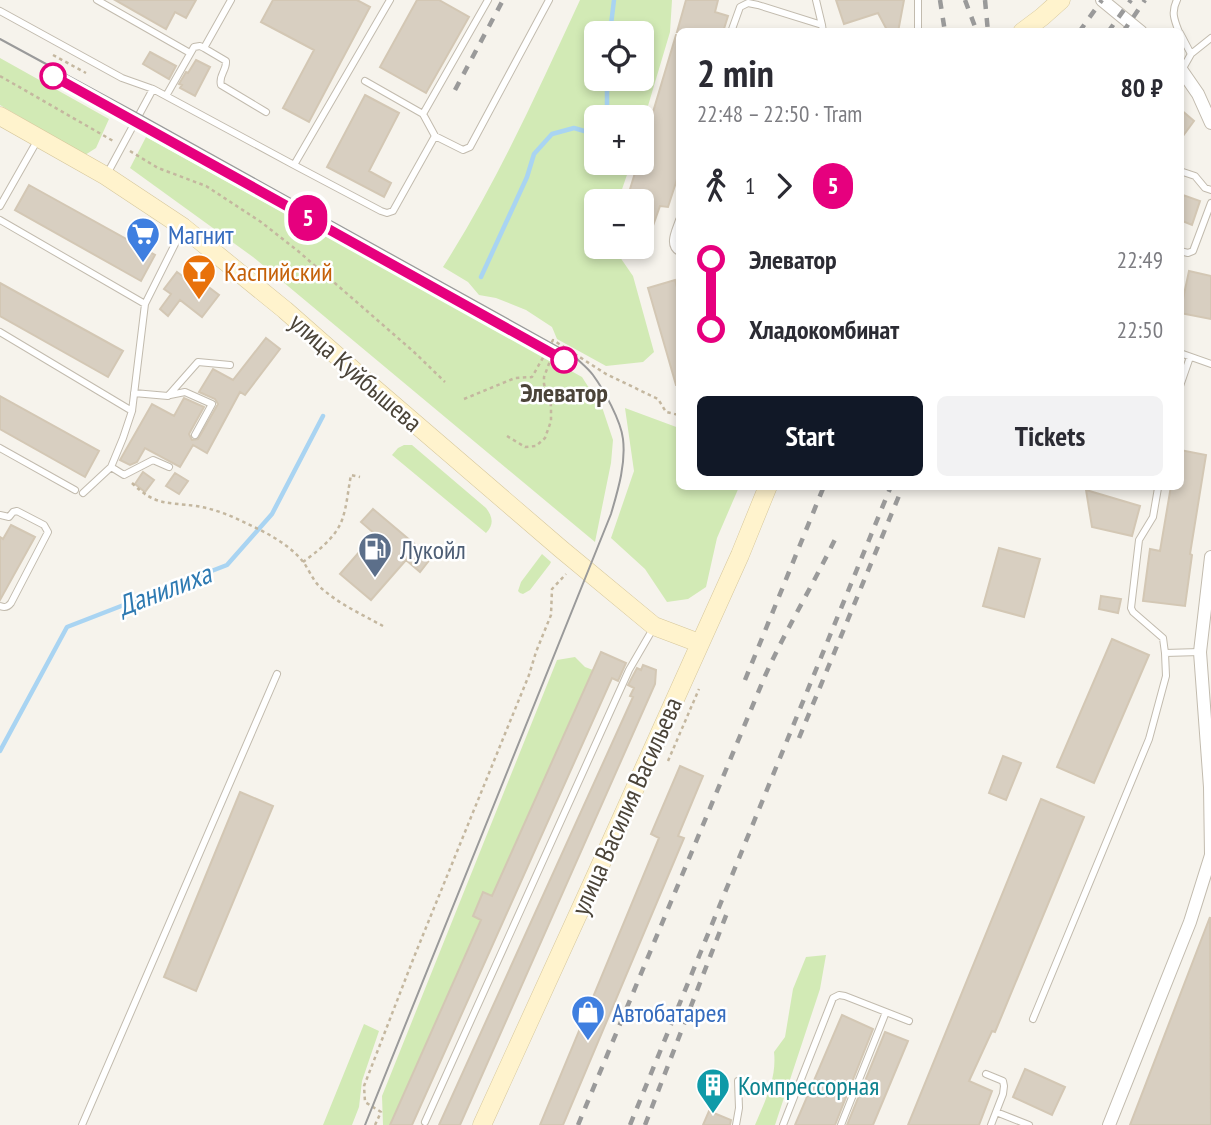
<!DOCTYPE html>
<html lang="en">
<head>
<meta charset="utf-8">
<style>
	body { margin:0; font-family:"PT Sans Narrow",sans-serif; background:#f2f2f3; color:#2b2b33; height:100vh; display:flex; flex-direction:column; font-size:26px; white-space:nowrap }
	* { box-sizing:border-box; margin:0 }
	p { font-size:23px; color:#7c7c81 }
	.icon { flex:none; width:38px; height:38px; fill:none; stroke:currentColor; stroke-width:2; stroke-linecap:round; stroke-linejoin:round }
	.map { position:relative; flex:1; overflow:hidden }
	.sheet { position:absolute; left:676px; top:28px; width:508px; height:462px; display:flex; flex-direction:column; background:#fff; border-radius:10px; box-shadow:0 4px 10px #0003 }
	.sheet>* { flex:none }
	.badge { padding:0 14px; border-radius:23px; font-size:24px; line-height:46px }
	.controls { position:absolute; left:584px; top:21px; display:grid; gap:14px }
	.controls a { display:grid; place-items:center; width:70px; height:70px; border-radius:10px; background:#fff; box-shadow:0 4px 10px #0003; font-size:35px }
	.map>.badge { position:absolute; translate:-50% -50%; box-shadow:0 0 0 4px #fff }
	.legs { display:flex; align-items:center; gap:10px; height:77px; padding:0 21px; font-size:23px }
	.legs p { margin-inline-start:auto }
	.headline { display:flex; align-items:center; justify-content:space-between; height:119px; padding:0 21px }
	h1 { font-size:38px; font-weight:800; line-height:52px }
	.button { display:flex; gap:14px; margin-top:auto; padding:14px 21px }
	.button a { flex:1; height:80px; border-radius:10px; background:#111827; color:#fff; font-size:28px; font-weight:800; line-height:80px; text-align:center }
	.button a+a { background:#f2f2f3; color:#2b2b33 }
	ul { padding:0 21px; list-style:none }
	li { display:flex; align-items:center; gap:24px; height:70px; font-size:26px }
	li i { display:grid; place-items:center; width:10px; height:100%; margin:0 9px; background:currentColor }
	li i::after { content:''; width:18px; height:18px; margin:-9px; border:5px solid; border-radius:50%; background:#fff }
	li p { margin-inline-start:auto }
	li:first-child i { background:linear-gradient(#0000 50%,currentColor 0) }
	li:last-child i { background:linear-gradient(currentColor 50%,#0000 0) }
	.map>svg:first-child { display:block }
	.green { fill:#d2eab5; fill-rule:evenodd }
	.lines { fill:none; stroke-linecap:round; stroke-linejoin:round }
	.stream { stroke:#a9d4f2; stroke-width:4.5 }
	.building { fill:#d8cfc1; stroke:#d3c7b4; stroke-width:2 }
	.service-casing { stroke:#c2bbae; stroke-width:8 }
	.minor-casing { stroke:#c2bbae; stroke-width:14 }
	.secondary-casing { stroke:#d6c79b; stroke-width:19 }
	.path { stroke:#c4b79f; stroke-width:2.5; stroke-dasharray:3.5 3.5; stroke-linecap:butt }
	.service { stroke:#fff; stroke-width:6 }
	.minor { stroke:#fff; stroke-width:12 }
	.secondary { stroke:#fff3cd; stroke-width:18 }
	.tram { stroke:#9a9a9a; stroke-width:2 }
	.rail { stroke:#9a9a9a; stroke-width:4.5; stroke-dasharray:9 9; stroke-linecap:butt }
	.line-1-casing { stroke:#fff; stroke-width:16 }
	.line-1 { stroke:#e6007e; stroke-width:10 }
	.stop-1-dot { fill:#fff; stroke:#e6007e; stroke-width:3.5 }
	.labels { text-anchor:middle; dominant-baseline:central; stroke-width:5; stroke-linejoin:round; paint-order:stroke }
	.shop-label { font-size:26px; fill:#366cbe; stroke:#fff; text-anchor:start }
	.food-label { font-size:26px; fill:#c56008; stroke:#fff; text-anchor:start }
	.street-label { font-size:26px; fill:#4b4439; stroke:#fff }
	.stop-label { font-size:26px; font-weight:bold; fill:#4b4439; stroke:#fff }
	.service-label { font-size:26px; fill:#4e5e75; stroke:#fff; text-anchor:start }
	.culture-label { font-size:26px; fill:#0d838f; stroke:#fff; text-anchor:start }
	.water-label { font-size:28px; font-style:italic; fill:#2e7ab2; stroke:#fff }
</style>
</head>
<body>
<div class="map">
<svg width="1211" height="1125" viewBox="0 0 1211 1125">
	<rect width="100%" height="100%" fill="#f6f3ec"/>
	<!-- green -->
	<path class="green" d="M580,0H672L670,32L642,126V117H597V163H631L618,201H597V247H613L633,276L654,352L643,362L606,366L557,339L552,327L526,310L496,298L479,295L468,282L443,267C497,183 538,90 580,0ZM597,33H642V79H597Z
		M0,58L109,119L96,148L85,155L0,105Z
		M146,137L582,377L603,410L613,440L611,463L595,542L253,257L130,168Z
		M625,408L679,428V486L739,487L717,538L706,587L688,599L667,602L645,569L611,538L634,471Z
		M404,445H412L486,508C492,516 495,524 486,533L392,455L398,448Z
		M542,554L551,562L550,564L530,590L523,594L520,593L518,591L521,582Z
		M575,657L585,667L593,670L492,896L483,893L473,916L481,920L390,1125H383L382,1096L557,660Z
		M826,955L820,989L775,1125H755C765,1101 777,1078 774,1052L785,1037L793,989L806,957Z
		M364,1024L379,1031L362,1081L359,1107L352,1125H323Z"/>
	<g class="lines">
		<!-- stream -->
		<path class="stream" d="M610,33L614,0
			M604,117L607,114V79
			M481,277L527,177L534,154L552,134L574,128L591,133L597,126
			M0,751L67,627L227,565L272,514L323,416"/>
	</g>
	<!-- building -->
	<path class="building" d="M115,0H196L186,18L175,12L166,29Z
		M273,0H357L370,7L309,122L283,108L314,50L261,22Z
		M417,0H439L469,17L426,93L380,67Z
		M686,0H718L715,12L728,16L723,32H677Z
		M836,0H904L898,32H888L878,13L844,24Z
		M676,35H679V173L668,207L660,206L644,251L642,250V201H635L636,199L628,196L638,163H642V149Z
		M150,52L176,66L169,79L143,64Z
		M196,60L210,67L195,96L180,88L182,85L179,84L186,72L188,73Z
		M365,95L399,113L369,171L391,183L384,197L327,167Z
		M1180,109L1194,121L1180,140Z
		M29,185L155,255L141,281L15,210Z
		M1180,194L1200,201L1192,225L1180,220Z
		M1189,271L1211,276V319L1180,313Z
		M177,272L199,288L203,283L219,295L202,317L180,300L168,316L160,309L171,294L164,289Z
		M675,280L679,295V385H676L648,288Z
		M0,283L123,351L108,377L0,316Z
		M266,338L280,349L245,395L240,392L207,453L193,445L180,467L145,448L137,462L130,465L120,460L152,404L174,416L184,398L204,407L189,434L192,440L198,439L218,404L215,399L199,392L213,369L233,380Z
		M0,396L99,451L85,477L0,429Z
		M1180,450L1206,455L1190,554L1192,555L1185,606L1143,601L1150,549L1160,551L1171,486H1180Z
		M143,472L154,480L145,492L135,484Z
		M175,473L188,481L179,494L166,486Z
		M1086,490L1140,506L1132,536L1092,527Z
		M373,509L431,558L420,572L406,560L371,600L340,574L375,534L361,522Z
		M11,525L35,537L0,600V537L3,539Z
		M999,548L1040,559L1024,617L983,606Z
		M1101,596L1121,599L1118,613L1099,609Z
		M1112,639L1149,655L1094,783L1057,767Z
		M601,652L626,663L618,681L612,678L412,1125H390L481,920L473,916L483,892L492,896Z
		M643,665L656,670L655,684L460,1125H439L633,697L630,696L634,688L628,685L637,668L641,670Z
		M1003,756L1021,763L1006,800L989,793Z
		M680,766L703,776L678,836L684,838L563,1125H540L659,838L651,834Z
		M240,792L273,806L196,991L164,977Z
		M1041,799L1084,817L995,1032L992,1031L969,1081L992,1091L979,1125H908Z
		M1210,917L1211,1125H1130Z
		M842,1015L873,1029L835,1125H795Z
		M885,1032L908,1041L873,1125H847Z
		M1025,1069L1065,1087L1052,1115L1013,1097Z
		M709,1111L731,1120L730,1125H703Z"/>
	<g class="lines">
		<!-- service casing -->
		<g class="service-casing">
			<path id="service" d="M97,0L190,53
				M816,0L822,25
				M1177,0C1171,12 1174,19 1179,32
				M0,11L122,78L153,89L294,165L390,0
				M731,32L740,7L748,3L758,5L822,25L823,32
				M918,32V0
				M1180,33L1191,54L1182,70
				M204,48L226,61C227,70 218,76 221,85L266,112
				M1191,54L1211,38
				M365,81L423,114
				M166,96L194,47L200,46L204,48L231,0
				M435,136L423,114L488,0
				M294,165L381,211L387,213L393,211L435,136L463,150L470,147L549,0
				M1180,171L1195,176L1205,188L1211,190
				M107,174L153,89
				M0,206L37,141
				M0,220L145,304
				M679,220C676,230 667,245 679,252
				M1180,251L1188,253L1193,251L1211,203
				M0,332L132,411
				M1180,353L1211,364
				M1180,386L1190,357
				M134,393L168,396L198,362L230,365
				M170,395L185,392L212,404L195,435
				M0,448L75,490
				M111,467L124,475L153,460L169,467
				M1158,488L1153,517L1139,540L1131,608L1133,612L1163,638L1165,653L1200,652
				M83,493L111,467L123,438L132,411L145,304L182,230
				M0,515L9,517L13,512L17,511L44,525L48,532L11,603C8,607 5,608 0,606
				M1033,1019L1149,739L1166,676L1165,653
				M986,1074L1003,1081L1004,1086L1003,1094L996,1112
				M425,1122L629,670L654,627
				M82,1125L277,674
				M736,1125L739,1108L738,1081
				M783,1125L833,998L839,995L845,996L909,1021
				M841,1125L886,1012
				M991,1125L996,1112L1029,1125"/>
		</g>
		<!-- minor casing -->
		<g class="minor-casing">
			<path id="minor" d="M1102,0L1141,32
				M1180,68L1198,94L1211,123
				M1109,1125L1190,922L1211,855L1210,787L1200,652L1211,557"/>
		</g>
		<!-- secondary casing -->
		<g class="secondary-casing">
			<path id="secondary" d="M1022,32L1042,17L1061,0
				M0,116L106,176L183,227L285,310L361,377L561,549L654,626L699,643
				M482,1125L595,877L740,555L768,486"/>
		</g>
		<!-- path -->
		<path class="path" d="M53,55L86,73
			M42,75L81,96
			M0,76L115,142
			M130,151L158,168L206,186L261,222L298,251L414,352L445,382
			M549,354L564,363
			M464,399L515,378L532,377L553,340L606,374L658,399L666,412L679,415
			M507,436L525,447L536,446L545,438L551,421V406L544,384V377L550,361L547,351
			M132,483C155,506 167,502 196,506C216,509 234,517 252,526C271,535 291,546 304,563C309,570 313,580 319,586C337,603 361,614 383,626
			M303,562C317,552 336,537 342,520C347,506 348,490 351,475L360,477
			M668,761L699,689
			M375,1125L381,1112L365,1102L364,1086L414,957L529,675L536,652L551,615L552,589L566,574"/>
		<!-- service -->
		<use href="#service" class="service"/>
		<!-- minor -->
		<use href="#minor" class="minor"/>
		<!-- secondary -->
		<use href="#secondary" class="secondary"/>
		<!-- tram -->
		<path class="tram" d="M0,39L140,115L574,356C580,362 588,368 593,375C604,390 621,421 623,439C626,464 618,490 611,514L365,1125"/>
		<!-- rail -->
		<path class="rail" d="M940,0L945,32
			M965,0L977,32
			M985,0L988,32
			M1079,32L1102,0
			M1108,32L1131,0
			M1123,32L1145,0
			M455,90L503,0
			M745,680L824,486
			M799,738L903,486
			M578,1125L765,676C787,627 815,582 838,533
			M630,1125L891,486
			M645,1125L727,913"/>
	</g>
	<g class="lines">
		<!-- line-1 casing -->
		<g class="line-1-casing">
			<path id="line-1" d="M53,76L564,360"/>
		</g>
		<!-- line-1 -->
		<use href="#line-1" class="line-1"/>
	</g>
	<!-- icons -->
	<defs>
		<g id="supermarket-pin" transform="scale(1.75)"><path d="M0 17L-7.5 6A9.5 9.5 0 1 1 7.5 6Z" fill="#3f7fe0" stroke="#fff"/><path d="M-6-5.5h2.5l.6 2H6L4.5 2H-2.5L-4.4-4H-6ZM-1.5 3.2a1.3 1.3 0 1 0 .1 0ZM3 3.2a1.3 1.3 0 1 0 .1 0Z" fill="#fff"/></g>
		<g id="bar-pin" transform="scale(1.75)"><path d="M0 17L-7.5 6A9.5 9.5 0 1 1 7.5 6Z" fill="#e8710a" stroke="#fff"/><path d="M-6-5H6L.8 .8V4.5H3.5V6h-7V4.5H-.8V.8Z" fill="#fff"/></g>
		<g id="fuel-pin" transform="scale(1.75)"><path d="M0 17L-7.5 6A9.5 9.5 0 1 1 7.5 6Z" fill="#5c6f8a" stroke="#fff"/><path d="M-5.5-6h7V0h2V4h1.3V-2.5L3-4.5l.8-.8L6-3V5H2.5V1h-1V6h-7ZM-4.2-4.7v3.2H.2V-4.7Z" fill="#fff"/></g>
		<g id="shop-pin" transform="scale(1.75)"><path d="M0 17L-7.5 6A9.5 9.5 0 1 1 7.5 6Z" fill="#3f7fe0" stroke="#fff"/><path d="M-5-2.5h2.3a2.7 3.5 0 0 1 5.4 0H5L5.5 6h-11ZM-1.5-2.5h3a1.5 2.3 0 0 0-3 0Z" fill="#fff"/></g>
		<g id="building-pin" transform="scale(1.75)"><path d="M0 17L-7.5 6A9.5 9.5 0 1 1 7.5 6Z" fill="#0f9aa8" stroke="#fff"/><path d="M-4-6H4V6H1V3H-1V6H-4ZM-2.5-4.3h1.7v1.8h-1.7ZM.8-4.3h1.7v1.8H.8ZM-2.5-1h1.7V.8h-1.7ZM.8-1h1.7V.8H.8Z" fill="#fff"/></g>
	</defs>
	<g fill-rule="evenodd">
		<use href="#supermarket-pin" x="143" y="234"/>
		<use href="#bar-pin" x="199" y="271"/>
		<use href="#fuel-pin" x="375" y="549"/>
		<use href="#shop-pin" x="588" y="1012"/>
		<use href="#building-pin" x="713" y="1085"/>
	</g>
	<!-- markers -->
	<g class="stop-1-dot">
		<circle cx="53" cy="76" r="12"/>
		<circle cx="564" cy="360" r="12"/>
	</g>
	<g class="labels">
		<!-- shop labels -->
		<g class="shop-label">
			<text x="168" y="234">Магнит</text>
			<text x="612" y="1012">Автобатарея</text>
		</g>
		<!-- food labels -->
		<g class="food-label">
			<text x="224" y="271">Каспийский</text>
		</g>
		<!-- street labels -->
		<g class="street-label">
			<text transform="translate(356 372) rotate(41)">улица Куйбышева</text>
			<text transform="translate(626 806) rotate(-66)">улица Василия Васильева</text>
		</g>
		<!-- stop labels -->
		<g class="stop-label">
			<text x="564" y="392">Элеватор</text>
		</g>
		<!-- service labels -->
		<g class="service-label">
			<text x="400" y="549">Лукойл</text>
		</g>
		<!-- culture labels -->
		<g class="culture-label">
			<text x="738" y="1085">Компрессорная</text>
		</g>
		<!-- water labels -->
		<g class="water-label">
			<text transform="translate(164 589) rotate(-21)">Данилиха</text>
		</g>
	</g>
</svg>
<div class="controls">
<a><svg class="icon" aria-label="locate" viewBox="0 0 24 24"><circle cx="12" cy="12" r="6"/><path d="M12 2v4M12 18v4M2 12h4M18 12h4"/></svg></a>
<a>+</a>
<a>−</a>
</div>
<b class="badge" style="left:308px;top:218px;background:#e6007e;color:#fff">5</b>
<section class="sheet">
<div class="headline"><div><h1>2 min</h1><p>22:48 – 22:50 · Tram</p></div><b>80 ₽</b></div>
<div class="legs"><svg class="icon" aria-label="walk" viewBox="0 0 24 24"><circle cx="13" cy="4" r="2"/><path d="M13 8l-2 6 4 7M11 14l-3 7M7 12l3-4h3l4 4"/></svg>1<svg class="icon" aria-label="forward" viewBox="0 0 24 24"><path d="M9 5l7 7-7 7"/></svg><b class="badge" style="background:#e6007e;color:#fff">5</b></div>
<ul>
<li><i style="color:#e6007e"></i><b>Элеватор</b><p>22:49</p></li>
<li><i style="color:#e6007e"></i><b>Хладокомбинат</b><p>22:50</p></li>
</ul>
<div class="button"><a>Start</a><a>Tickets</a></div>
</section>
</div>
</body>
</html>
